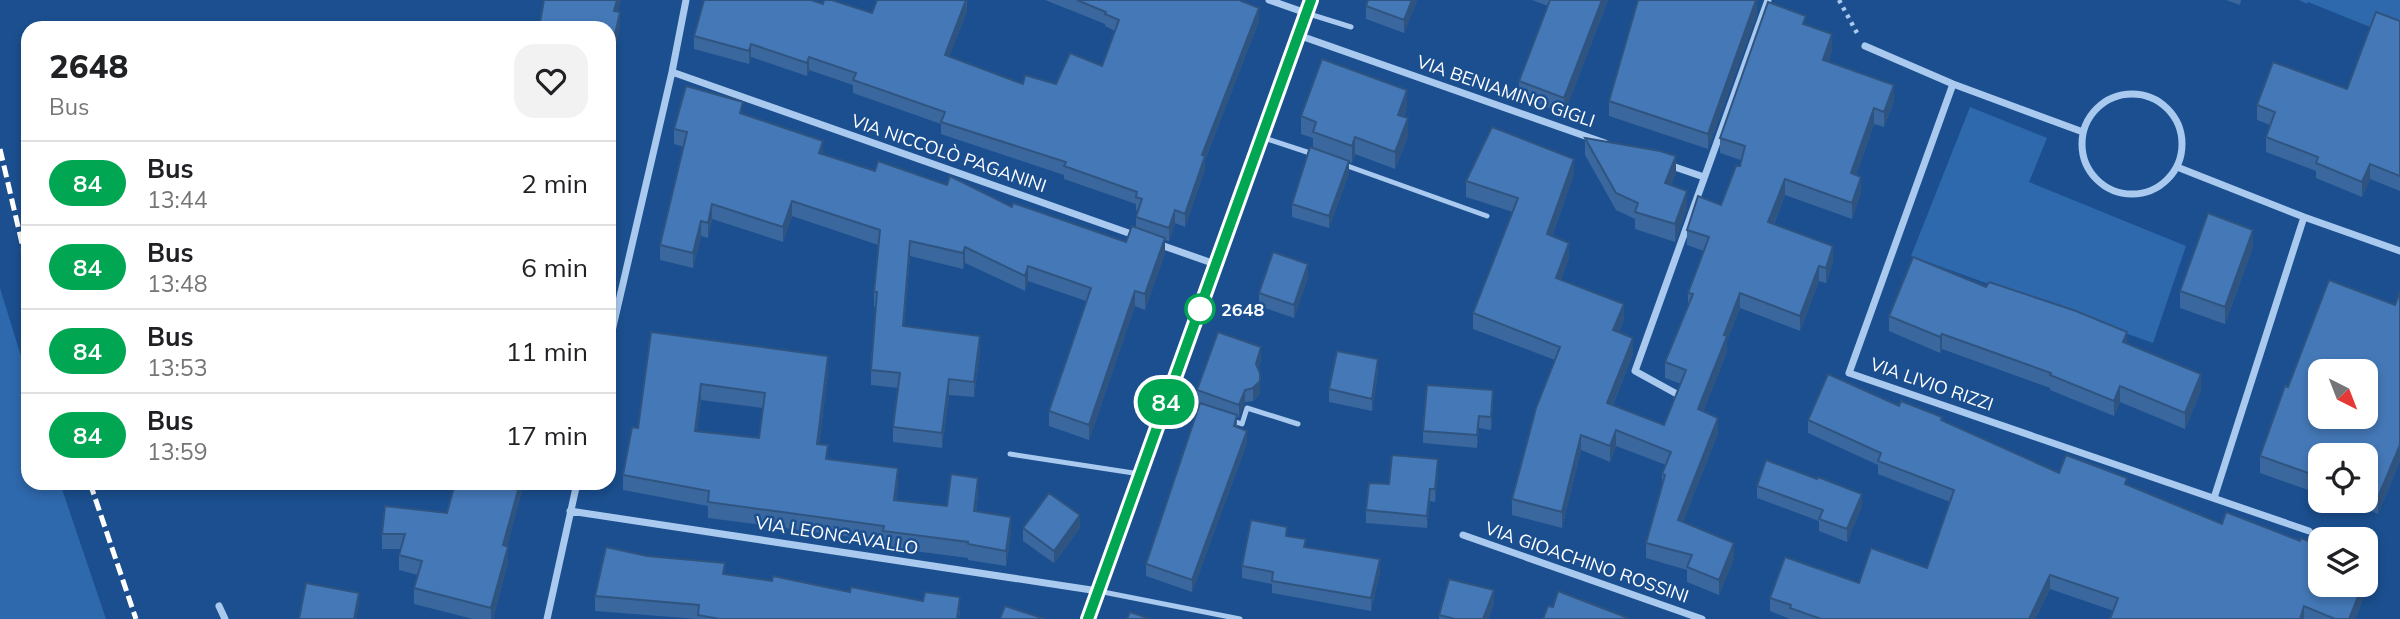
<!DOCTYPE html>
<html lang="en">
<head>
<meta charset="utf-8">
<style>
	body { margin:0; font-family:Mulish,sans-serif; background:#f2f2f2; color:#202124; height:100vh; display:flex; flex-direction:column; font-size:26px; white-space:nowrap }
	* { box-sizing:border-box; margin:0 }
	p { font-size:23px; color:#757577 }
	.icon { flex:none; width:38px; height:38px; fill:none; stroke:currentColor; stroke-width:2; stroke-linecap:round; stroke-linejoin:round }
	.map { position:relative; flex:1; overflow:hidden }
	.side { position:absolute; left:21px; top:21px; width:595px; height:469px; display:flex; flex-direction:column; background:#fff; border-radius:21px; box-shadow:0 4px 10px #0003 }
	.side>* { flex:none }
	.badge { padding:0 14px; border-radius:23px; font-size:24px; line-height:46px }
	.needle { width:46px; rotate:138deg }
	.buttons { position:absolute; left:2308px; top:359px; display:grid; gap:14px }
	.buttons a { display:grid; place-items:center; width:70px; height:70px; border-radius:14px; background:#fff; box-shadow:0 4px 10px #0003; font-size:35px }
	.map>.badge { position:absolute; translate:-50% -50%; box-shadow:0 0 0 4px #fff }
	.round { display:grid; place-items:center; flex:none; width:74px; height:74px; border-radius:21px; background:#f2f2f2 }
	.overview { display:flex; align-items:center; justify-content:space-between; height:119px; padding:0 28px }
	h1 { font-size:33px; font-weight:800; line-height:52px }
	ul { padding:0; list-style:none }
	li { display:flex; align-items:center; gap:21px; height:84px; padding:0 28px; border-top:2px solid #e0e0e0 }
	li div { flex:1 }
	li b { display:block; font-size:26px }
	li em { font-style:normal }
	li .badge { min-width:77px; font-weight:700; text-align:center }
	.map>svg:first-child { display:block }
	.green { fill:#2e69ad }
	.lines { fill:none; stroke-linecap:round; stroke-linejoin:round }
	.path { stroke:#a9c9ee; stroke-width:4.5; stroke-dasharray:3.5 5; stroke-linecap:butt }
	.lane { stroke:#a9c9ee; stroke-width:5 }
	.street { stroke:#a9c9ee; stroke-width:7 }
	.rail { stroke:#fff; stroke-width:5; stroke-dasharray:12 5; stroke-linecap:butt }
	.wall { fill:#3a679d; fill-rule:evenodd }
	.shaded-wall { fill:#305480 }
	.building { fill:#4478b7; stroke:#305480; stroke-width:2; fill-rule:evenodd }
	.line-casing { stroke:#fff; stroke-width:16 }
	.line { stroke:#00a651; stroke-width:10 }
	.stop-dot { fill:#fff; stroke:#00a651; stroke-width:3.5 }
	.labels { text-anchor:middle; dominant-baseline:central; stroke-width:5; stroke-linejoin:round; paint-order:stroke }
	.street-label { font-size:18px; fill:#fff; stroke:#1b4f8f }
	.stop-label { font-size:18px; font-weight:bold; fill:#fff; stroke:#1b4f8f; text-anchor:start }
</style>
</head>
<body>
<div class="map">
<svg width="2400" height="619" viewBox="0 0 2400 619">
	<rect width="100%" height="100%" fill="#1b4f8f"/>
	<!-- green -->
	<path class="green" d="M2299,0H2400V39L2308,2L2307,4Z
		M1970,107L2047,138L2029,182L2186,246L2153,343L1911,256Z
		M0,288L28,379V483H60L106,619H0Z"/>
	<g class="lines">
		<!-- path -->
		<path class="path" d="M1839,0L1857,33"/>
		<!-- lane -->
		<path class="lane" d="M1306,13L1351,27
			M1261,137L1313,154
			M1342,164L1487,216
			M1167,399L1204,411
			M1233,421L1242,424L1247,408L1298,424
			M1010,454L1140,474
			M1098,591L1240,619"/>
		<!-- street -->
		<path class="street" d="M1269,0L1306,13
			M1298,35L1605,143
			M1865,46L1953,84L2083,132
			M672,72L1137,236
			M1953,84L1849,373L2309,531
			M2082 144a50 50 0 1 1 100 0a50 50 0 1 1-100 0Z
			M1669,165L1704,177
			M2177,167L2304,217L2400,251
			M1158,244L1215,264
			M609,344L672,72L686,0
			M1675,393L1635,371L1768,0
			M2214,498L2304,217
			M570,511L1098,591
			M1463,535L1702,619
			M219,606L225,619
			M547,619L577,483
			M1088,619L1311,0"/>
		<!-- rail -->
		<path class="rail" d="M0,149L28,269
			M90,483L136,619"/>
	</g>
	<!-- wall -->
	<path class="wall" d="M967,0V11L949,57L1023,84H1056L1102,66L1115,31L1105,26V24L1045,0H1239L1259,21L1205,160V169L1185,227L1175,223L1169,241L1165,240V253L1145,310L1135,306L1089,440L1049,426V411L1086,301L1028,281L1025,291L965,263L963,269L910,256L904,326L980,351L974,397L949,395L942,448L893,442V427L898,388L871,385V370L876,307H874V292L878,245L792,216L783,242L712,219L708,238L701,236L693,268L660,260V245L684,147L674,144V129L743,114L823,155L875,171L1012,207L1126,242L1136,227V217L1138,211L1136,210V204L1064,179V175L941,134V124L853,93V85L809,70L807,76L751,57L749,64L694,49V36L823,4L872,13Z
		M1417,0L1404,33L1366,19V6Z
		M1532,0H1608L1564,114L1519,96V81L1548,6Z
		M2226,0H2241L2240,5Z
		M1757,4V14L1708,149L1609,116V101Z
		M2400,21V191L2370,179L2362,197L2316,178V171L2266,152V137L2270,125L2257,120V105L2347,89Z
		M1806,25L1832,50L1828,62L1894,101L1884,127L1874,124L1856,175L1861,192L1852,219L1785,195L1774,224L1833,262L1826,283L1819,281L1800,331L1740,308L1727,341V352L1703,412L1718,433L1683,522L1734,558L1719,595L1687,582V570L1646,558V543L1662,485V474L1666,465L1616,446L1610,462L1581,450L1562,528L1512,515V499L1555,360L1473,329V313L1513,212L1466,197V181L1574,174L1552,236L1569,258L1561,280L1624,319L1619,332L1633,354L1613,405L1664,425L1681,384L1665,378V362L1688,305V293L1704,251L1687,245V230L1721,205L1740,166L1741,160L1720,153V138Z
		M1407,107L1404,117L1408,136L1395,169L1355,154L1352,163L1349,162V173L1329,228L1292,217V204L1313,148V138L1301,134V116Z
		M1585,138L1676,174L1671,185L1687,208L1675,242L1635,229V219L1616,210L1585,155Z
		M2253,247L2225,324L2180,308V291Z
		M1308,277L1294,318L1259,306V293Z
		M1986,287L2127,344L2201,390L2185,429L2120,402L2114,416L2050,390V388L1942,349L1940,353L1889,331V316Z
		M2400,292V461L2378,514L2346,500H2366V455H2320V490L2313,487L2311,491L2260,473V456L2395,305Z
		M651,332L828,372L819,444L828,459L898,484L896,500L947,506L978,494L976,511L1011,532L1006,566L968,560V558L883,547V541L708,518V506L623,490V475L638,428ZM701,400L763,408L759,438L697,431Z
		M1261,360L1258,369L1260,386V394L1253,401L1245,402L1239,417H1237V427L1247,443L1192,592L1146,576V564L1200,404L1197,403V390Z
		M1378,371L1372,411L1329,402V389Z
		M1493,403L1491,430L1479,428L1477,448L1423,443V431Z
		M1899,406L1942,420L2059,473L2127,485L2320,584L2377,565L2355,619H2110L2114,611L2050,589L2035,619H1790L1770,611V598L1859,583L1927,568L1950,502L1878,474V465L1808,433V420Z
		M1438,471L1435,502L1430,501L1427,528L1366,523V510L1389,484Z
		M1817,479L1862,506L1847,542L1819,531V521L1757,498V486Z
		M524,483L507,546L508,562L493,619H473L414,604V588L418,575L399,570V555L401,549H382V534L447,513Z
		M1023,528H1080L1054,563L1023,541Z
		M1287,536L1306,548L1380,572L1371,611L1272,593V584L1242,578V566Z
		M725,574L850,592L960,611L959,619H698L595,611V596Z
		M1494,603L1488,619H1439V615Z"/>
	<!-- shaded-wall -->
	<path class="shaded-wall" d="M617,0H621L614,27V11Z
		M966,0L967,11L945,68V55Z
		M1412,0H1417L1404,33V20Z
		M1602,0H1608L1564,114V98Z
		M1753,0H1758L1757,4V14L1708,149V134Z
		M1259,8V21L1205,160V169L1185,227V214L1202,155Z
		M620,12V28L609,77V62Z
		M1832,34V50L1823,76V60Z
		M751,44V57L749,64V51Z
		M809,57V70L807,76V63Z
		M1894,85V101L1884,127V112Z
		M1407,90V107L1398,132V115Z
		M1874,108V124L1851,189V173Z
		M1408,118V136L1395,169V152Z
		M1355,137V154L1352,163V146Z
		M823,141V156L819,153Z
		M1676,156V174L1665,200V183Z
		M1574,159V174L1547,249V234Z
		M1349,161V173L1329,228V216Z
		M2370,164V179L2362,197V182Z
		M1861,177V192L1852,219V203Z
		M1785,179V195L1768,238V222Z
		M1687,191V208L1675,242V224Z
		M792,201V216L783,242V227Z
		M712,204V219L708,238V223Z
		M1175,210V223L1169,241V228Z
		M701,221V236L693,268V253Z
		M2253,230V247L2225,324V307Z
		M1165,238V253L1145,310V294Z
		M910,241V256L903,341V326Z
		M1569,243V258L1556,294V278Z
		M1833,246V262L1826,283V268Z
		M965,247V263L963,269V253Z
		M1308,264V277L1294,318V305Z
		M1028,266V281L1025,291V276Z
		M1819,266V281L1800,331V316Z
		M1135,291V306L1089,440V425Z
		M1740,293V308L1727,341V352L1698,425V409Z
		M1624,304V319L1613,346V330Z
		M2127,332V348L2123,342Z
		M1942,334V349L1940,353V337Z
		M980,336V351L974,397V382Z
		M1633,338V354L1607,419V403Z
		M1261,347V360L1256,376V364Z
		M828,356V372L817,460V444Z
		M1378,359V371L1372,411V399Z
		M1260,373V394L1253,401V388Z
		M2201,374V390L2185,429V413Z
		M949,379V395L942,448V433Z
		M701,384V400L695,447V431Z
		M2120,386V402L2114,416V401Z
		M1245,390V402L1239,417V405Z
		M1493,390V403L1491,430V417Z
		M1479,416V428L1477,448V435Z
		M1718,418V433L1678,536V520Z
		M1616,430V446L1610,462V446Z
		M1247,431V443L1192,592V580Z
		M1581,435V450L1562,528V512Z
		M2400,445V461L2378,514V497Z
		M1438,459V471L1435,502V489Z
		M898,468V484L894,516V500Z
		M2313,470V487L2311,491V474Z
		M978,478V494L974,527V511Z
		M520,483H524L503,561V545Z
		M1430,489V501L1427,528V516Z
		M1862,494V506L1847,542V529Z
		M1080,515V528L1054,563V551Z
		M1011,517V532L1006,566V551Z
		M1734,543V558L1719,595V580Z
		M508,547V562L493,619H491V608Z
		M2377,551V565L2355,619H2349L2363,584H2366V578Z
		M1380,559V572L1371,611V598Z
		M2050,575V589L2035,619H2029Z
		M1494,590V603L1488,619H1483Z
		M359,593V605L356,619H354Z
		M960,597L959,619H957Z
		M2304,606V619H2300Z"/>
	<!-- building -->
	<path class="building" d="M544,0H617L614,11L620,12L609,62V28H539Z
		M704,0H811L823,4L824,0H832L872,13L877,0H966L945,55L1023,84L1025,75L1056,84L1070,53L1102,66L1119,20L1105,14L1106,12L1077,0H1239L1259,8L1202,155L1205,156L1185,214L1175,210L1169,228L1136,217L1142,199L1136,197L1137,192L1064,166L1066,162L941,122L945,112L853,80L856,73L809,57L807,63L751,44L749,51L694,36Z
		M1368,0H1412L1404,20L1366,6Z
		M1550,0H1602L1564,98L1519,81Z
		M1638,0H1756L1708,134L1609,101Z
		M1768,2L1806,16L1803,24L1832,34L1823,60L1894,85L1884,112L1874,108L1851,173L1861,177L1852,203L1785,179L1768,222L1833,246L1826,268L1819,266L1800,316L1740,293L1724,335L1727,336L1698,409L1718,418L1678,520L1734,543L1719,580L1687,567L1692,555L1646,543L1665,475L1662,474L1671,452L1616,430L1610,446L1581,435L1562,512L1512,499L1536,408L1560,347L1473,313L1518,198L1466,181L1492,127L1574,159L1547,234L1569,243L1556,278L1624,304L1613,330L1633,338L1607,403L1664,425L1686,370L1665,362L1693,294L1688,293L1709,237L1687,230L1698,196L1721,205L1736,166H1740L1745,146L1720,138Z
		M2376,12L2400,21V176L2370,164L2362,182L2316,163L2318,157L2266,137L2275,112L2257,105L2273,62L2347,89Z
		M1322,59L1407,90L1398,115L1408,118L1395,152L1355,137L1352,146L1313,132L1316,122L1301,116Z
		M686,86L743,102L740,113L823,141L819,153L875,171L878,161L947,185L950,176L1012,207L1013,203L1126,242L1132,226L1165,238L1145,294L1135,291L1089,425L1049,411L1091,288L1028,266L1025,276L965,247L963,253L910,241L903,326L980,336L974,382L949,379L942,433L893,427L900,373L871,370L877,292H874L880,230L792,201L783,227L712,204L708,223L701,221L693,253L660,245L687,132L674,129Z
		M1585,138L1660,151L1676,156L1665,183L1687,191L1675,224L1635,212L1638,203L1616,193Z
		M1310,147L1349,161L1329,216L1292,204Z
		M2208,213L2253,230L2225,307L2180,291Z
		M1273,252L1308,264L1294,305L1259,293Z
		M1913,257L1986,287L1989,282L2076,311L2127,332L2123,342L2201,374L2185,413L2120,386L2114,401L2050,375L2051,373L1942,334L1940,337L1889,316Z
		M2329,280L2395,305L2400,292V445L2378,497L2366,492V455H2320V473L2313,470L2311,474L2260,456L2285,386L2288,387ZM2320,371H2366V416H2320Z
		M651,332L828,356L817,444L828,445L826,459L898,468L894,500L947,506L951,474L978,478L974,511L1011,517L1006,551L968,544V542L883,531L884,526L708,502L709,491L623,475L632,427L638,428ZM701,384L765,393L759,438L695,431Z
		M1218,332L1261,347L1256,364L1260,373V381L1253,388L1245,390L1239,405L1197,390Z
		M1337,351L1378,359L1372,399L1329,389Z
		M1828,374L1899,406L1901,401L1942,417L1941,420L2059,473L2066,455L2127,478L2125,484L2222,524L2226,512L2300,541L2301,538L2320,546V584H2363L2349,619H2335L2304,606L2300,619H2110L2118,598L2050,575L2029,619H1821L1790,608L1791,605L1770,598L1785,557L1859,583L1871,548L1927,568L1954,490L1878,461L1881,453L1808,420Z
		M1427,385L1493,390L1491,417L1479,416L1477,435L1423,431Z
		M1200,403L1237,415L1234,426L1247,431L1192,580L1146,564Z
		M1392,455L1438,459L1435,489H1430L1427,516L1366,510L1369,483L1389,484Z
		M1766,460L1817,479L1818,477L1862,494L1847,529L1819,519L1823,510L1757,486Z
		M455,483H520L503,545L508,547L491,608L414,588L422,561L399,555L405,534H382L385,506L447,513Z
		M1049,493L1080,515L1054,551L1023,528Z
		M1251,520L1287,527L1286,536L1306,539L1304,547L1380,559L1371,598L1272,581L1273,572L1242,566Z
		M606,547L647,556L725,563L723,574L772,581L773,576L850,592L851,587L923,601L925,592L960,597L957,619H720L698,615L699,605L595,596Z
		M2366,547L2377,551L2366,578Z
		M1449,579L1494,590L1483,619H1455L1439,615Z
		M306,583L359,593L354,619H299Z
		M1558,591L1628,618L1627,619H1543L1548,606L1553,607Z
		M1005,606L1045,619H1000Z
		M1130,612L1150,619H1127Z"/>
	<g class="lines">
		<!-- line casing -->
		<g class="line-casing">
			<path id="line" d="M1088,619L1311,0"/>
		</g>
		<!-- line -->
		<use href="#line" class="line"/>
	</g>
	<!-- markers -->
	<circle class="stop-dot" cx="1200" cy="309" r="14"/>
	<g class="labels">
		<!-- street labels -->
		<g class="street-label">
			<text transform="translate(1506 91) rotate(19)">VIA BENIAMINO GIGLI</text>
			<text transform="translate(949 153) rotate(19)">VIA NICCOLÒ PAGANINI</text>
			<text transform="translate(1932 384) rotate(19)">VIA LIVIO RIZZI</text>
			<text transform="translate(837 535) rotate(9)">VIA LEONCAVALLO</text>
			<text transform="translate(1587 562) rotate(19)">VIA GIOACHINO ROSSINI</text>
		</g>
		<!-- stop labels -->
		<g class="stop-label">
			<text x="1221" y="309">2648</text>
		</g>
	</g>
</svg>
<div class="buttons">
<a><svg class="needle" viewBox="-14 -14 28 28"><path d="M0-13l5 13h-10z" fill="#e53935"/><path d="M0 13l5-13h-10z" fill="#757577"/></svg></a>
<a><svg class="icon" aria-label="locate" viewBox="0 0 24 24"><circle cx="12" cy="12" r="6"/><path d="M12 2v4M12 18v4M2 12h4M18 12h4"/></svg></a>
<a><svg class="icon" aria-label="layers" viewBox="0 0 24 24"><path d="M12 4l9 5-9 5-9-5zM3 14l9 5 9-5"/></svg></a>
</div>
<b class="badge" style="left:1166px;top:402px;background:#00a651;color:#fff">84</b>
<section class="side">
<div class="overview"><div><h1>2648</h1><p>Bus</p></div><a class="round"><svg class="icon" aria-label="heart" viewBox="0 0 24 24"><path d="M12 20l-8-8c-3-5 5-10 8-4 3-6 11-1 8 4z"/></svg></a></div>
<ul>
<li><span class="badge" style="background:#00a651;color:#fff">84</span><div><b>Bus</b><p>13:44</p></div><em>2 min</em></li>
<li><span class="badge" style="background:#00a651;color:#fff">84</span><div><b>Bus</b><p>13:48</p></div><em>6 min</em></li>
<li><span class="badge" style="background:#00a651;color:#fff">84</span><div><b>Bus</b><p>13:53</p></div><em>11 min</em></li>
<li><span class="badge" style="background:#00a651;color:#fff">84</span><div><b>Bus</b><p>13:59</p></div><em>17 min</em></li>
</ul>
</section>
</div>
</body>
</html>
